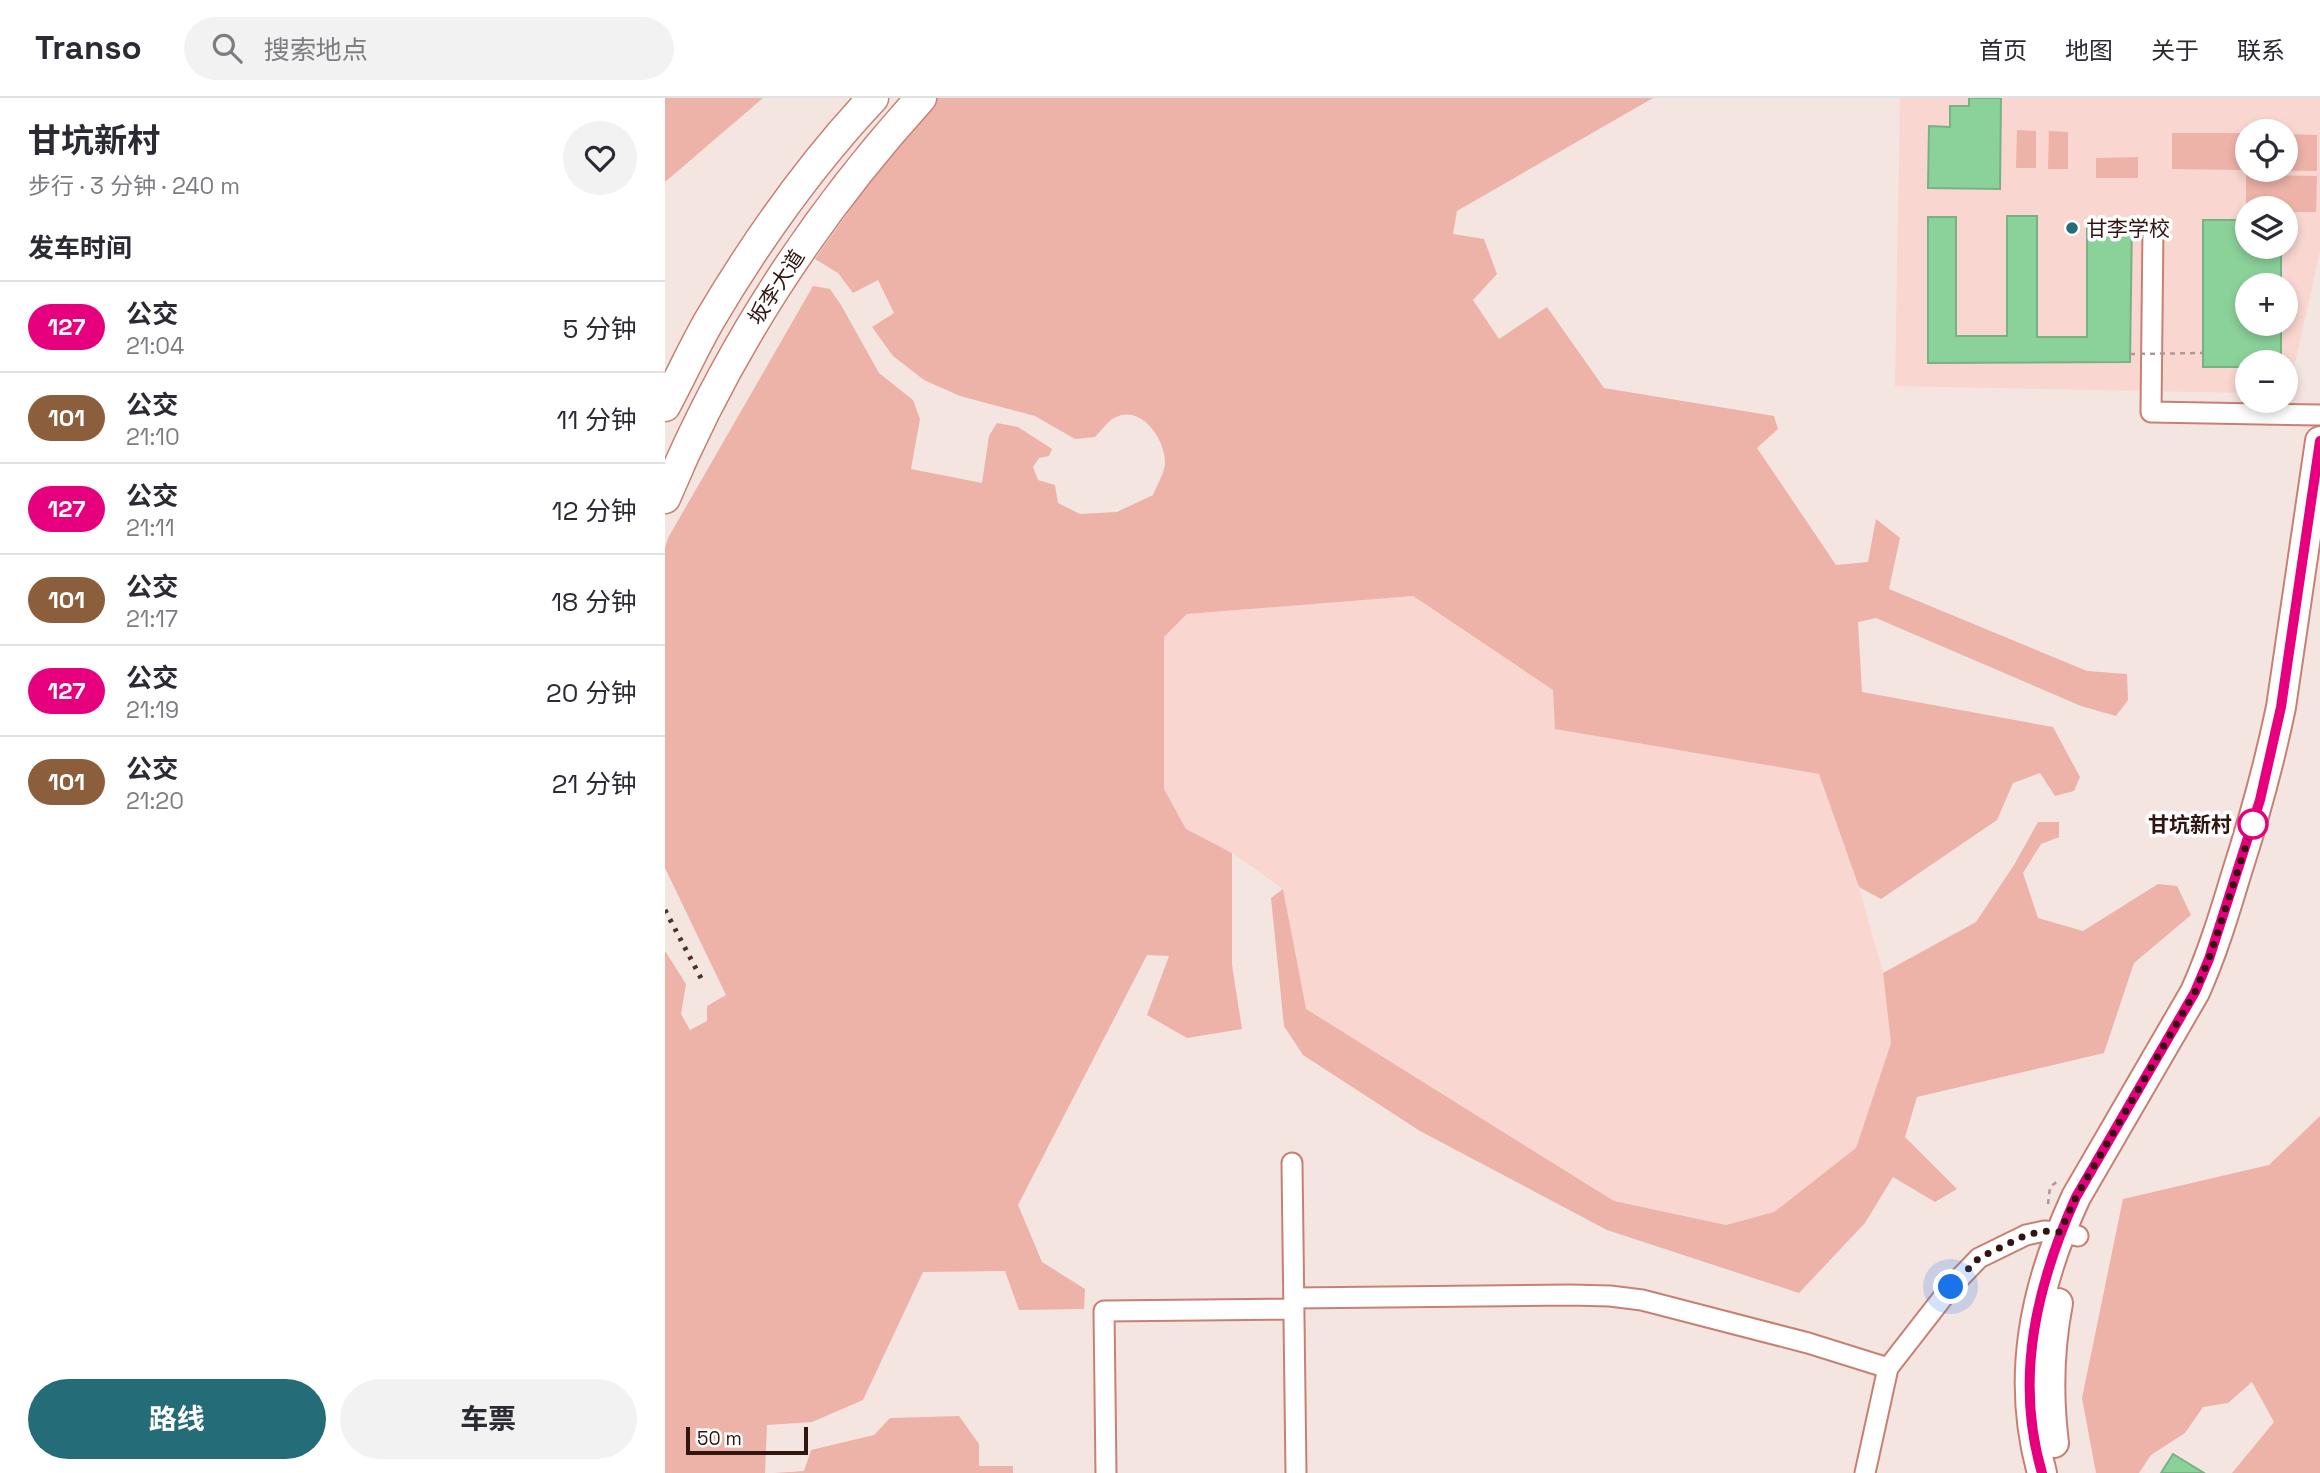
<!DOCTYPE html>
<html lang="zh">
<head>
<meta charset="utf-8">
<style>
	body { margin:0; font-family:"Space Grotesk","Noto Sans SC",sans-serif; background:#f2f2f3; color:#2b2b33; height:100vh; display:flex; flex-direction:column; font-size:26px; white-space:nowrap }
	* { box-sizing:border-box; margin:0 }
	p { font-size:23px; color:#7c7c81 }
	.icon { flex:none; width:38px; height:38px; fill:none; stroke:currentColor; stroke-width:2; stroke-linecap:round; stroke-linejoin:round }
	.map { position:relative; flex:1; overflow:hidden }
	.side { display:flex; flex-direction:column; background:#fff; width:665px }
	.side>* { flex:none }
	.badge { padding:0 14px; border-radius:23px; font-size:24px; line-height:46px }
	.fabs { position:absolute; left:1570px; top:21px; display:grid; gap:14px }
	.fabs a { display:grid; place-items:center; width:63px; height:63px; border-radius:50%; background:#fff; box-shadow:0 4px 10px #0003; font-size:35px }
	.scale { position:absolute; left:21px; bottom:18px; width:122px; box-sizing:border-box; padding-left:7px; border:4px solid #301510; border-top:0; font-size:19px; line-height:24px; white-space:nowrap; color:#301510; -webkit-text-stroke:5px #fff; paint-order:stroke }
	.you { position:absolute; width:35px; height:35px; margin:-18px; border:5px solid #fff; border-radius:50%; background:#1a73e8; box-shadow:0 0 0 10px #1a73e833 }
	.map>.badge { position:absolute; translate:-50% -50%; box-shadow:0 0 0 4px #fff }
	h2 { padding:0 28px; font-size:26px; line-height:63px }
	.round { display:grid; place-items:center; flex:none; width:74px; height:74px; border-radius:37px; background:#f2f2f3 }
	.overview { display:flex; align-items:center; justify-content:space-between; height:119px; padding:0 28px }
	h1 { font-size:33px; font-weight:700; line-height:52px }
	.primary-button { display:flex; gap:14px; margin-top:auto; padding:14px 28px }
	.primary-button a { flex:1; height:80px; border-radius:42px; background:#236c78; color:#fff; font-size:28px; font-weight:700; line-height:80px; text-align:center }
	.primary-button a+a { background:#f2f2f3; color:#2b2b33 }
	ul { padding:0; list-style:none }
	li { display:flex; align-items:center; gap:21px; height:91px; padding:0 28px; border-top:2px solid #e1e1e2 }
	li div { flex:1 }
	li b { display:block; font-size:26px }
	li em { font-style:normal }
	li .badge { min-width:77px; font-weight:700; text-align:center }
	header { display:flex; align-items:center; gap:42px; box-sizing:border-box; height:98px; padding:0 35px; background:#fff; border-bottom:2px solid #e1e1e2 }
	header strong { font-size:33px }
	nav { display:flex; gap:38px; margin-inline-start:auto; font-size:24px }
	.search { width:490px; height:63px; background:#f2f2f3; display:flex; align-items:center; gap:18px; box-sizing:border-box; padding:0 24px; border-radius:38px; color:#7c7c81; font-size:26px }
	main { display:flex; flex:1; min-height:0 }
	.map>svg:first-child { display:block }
	.built { fill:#f9d6d0; fill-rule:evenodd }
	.green { fill:#edb2a8 }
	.building { fill:#8bd19a; stroke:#77b284; stroke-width:2 }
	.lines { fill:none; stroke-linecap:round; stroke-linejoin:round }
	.street-casing { stroke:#c78174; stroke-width:23 }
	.secondary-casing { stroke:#c78174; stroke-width:32 }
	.primary-casing { stroke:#c78174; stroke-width:33 }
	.path { stroke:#ac9894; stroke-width:2.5; stroke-dasharray:5 5; stroke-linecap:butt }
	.street { stroke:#fff; stroke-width:19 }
	.secondary { stroke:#fff; stroke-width:28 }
	.primary { stroke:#fff; stroke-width:30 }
	.rail { stroke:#4b322d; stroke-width:5; stroke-dasharray:3.5 7; stroke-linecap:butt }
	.path-bridge { stroke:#ac9894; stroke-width:2.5; stroke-dasharray:5 5; stroke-linecap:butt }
	.line-casing { stroke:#fff; stroke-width:16 }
	.line { stroke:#e6007e; stroke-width:10 }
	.walk { stroke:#301510; stroke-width:7; stroke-dasharray:0 12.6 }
	.poi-dot { fill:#236c78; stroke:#fff; stroke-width:2.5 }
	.stop-dot { fill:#fff; stroke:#e6007e; stroke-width:3.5 }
	.labels { text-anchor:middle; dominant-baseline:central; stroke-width:7; stroke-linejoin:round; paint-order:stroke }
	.poi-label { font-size:21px; fill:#301510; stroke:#fff; text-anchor:start }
	.street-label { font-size:21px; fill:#301510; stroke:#fff }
	.stop-label { font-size:21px; font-weight:bold; fill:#301510; stroke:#fff; text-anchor:end }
</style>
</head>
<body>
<header>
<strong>Transo</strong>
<div class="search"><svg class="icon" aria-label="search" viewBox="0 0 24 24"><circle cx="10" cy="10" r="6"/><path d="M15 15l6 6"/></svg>搜索地点</div>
<nav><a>首页</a><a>地图</a><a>关于</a><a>联系</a></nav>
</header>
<main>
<section class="side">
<div class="overview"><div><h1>甘坑新村</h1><p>步行 · 3 分钟 · 240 m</p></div><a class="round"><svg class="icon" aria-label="heart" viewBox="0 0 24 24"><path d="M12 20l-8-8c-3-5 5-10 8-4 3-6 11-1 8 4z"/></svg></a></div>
<h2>发车时间</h2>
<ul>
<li><span class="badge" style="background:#e6007e;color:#fff">127</span><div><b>公交</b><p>21:04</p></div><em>5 分钟</em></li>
<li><span class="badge" style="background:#8b5e3c;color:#fff">101</span><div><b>公交</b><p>21:10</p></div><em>11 分钟</em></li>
<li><span class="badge" style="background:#e6007e;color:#fff">127</span><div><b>公交</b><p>21:11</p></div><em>12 分钟</em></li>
<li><span class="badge" style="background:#8b5e3c;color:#fff">101</span><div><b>公交</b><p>21:17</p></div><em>18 分钟</em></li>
<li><span class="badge" style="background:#e6007e;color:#fff">127</span><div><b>公交</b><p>21:19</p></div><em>20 分钟</em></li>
<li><span class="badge" style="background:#8b5e3c;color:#fff">101</span><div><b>公交</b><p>21:20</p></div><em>21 分钟</em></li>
</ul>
<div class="primary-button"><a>路线</a><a>车票</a></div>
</section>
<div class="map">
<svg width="1655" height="1375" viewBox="0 0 1655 1375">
	<rect width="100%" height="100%" fill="#f5e5e1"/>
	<!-- built -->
	<path class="built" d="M1235,0H1655V153L1623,296H1621L1620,264H1582V295L1230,288ZM1582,33H1620V72H1582ZM1582,110H1620V149H1582ZM1582,187H1620V226H1582Z
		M747,498L888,592L891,631L1154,676L1194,789L1218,875L1226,945L1191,1050L1109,1114L1061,1127L949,1103L640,911L618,791L567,755L521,731L499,692V539L522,516Z"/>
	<!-- green -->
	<path class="green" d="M0,0H98L0,84Z
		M270,0H988L792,113L788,136L819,141L832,176L808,202L834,241L882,209L939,290L1109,318L1113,331L1092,350L1171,467L1203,464L1211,421L1235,440L1224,491L1422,573L1462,576L1463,602L1451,618L1416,608L1211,520L1193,524L1197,594L1388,629L1415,679L1409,693L1390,698L1375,675L1348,685L1332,722L1216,801L1194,789L1154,676L890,631L888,592L748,498L522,516L499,539V691L521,731L567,755V867L577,931L522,940L482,917L504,858L482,857L353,1107L377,1164L420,1191L419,1211L354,1212L340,1173L258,1174L198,1302L147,1324L102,1327L100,1375H0V853L21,886L16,916L25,932L42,923V908L61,897L0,770V450L3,440L148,188L165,191L176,207L214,275L248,302L255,321L246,371L317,385L324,338L332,325L353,329L387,351L384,358L374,360L368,369L373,382L390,387L393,405L415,416L452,414L488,397C492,387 499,376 500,366C501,342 476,305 449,320C442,324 435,334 430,339L410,341L370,318L295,298L259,282L228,258L207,229L229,215L213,182L188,195L173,175L150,161L208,79Z
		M1352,32L1371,33V70H1351Z
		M1384,33L1403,34V71H1383Z
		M1507,35H1578L1577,72L1507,71Z
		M1582,36V72H1620L1621,36L1652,37V73L1581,72Z
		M1473,59V80H1431V60Z
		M1581,77L1652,78L1651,114H1621L1620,110H1582L1581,114Z
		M1373,724H1394V739L1376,746L1358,775L1373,820L1418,833L1493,786L1512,788L1526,817L1469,865L1439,955L1252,999L1240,1039L1292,1091L1270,1104L1228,1079L1200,1125L1134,1195L942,1132L755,1033L638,957L619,928L606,800L618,791L641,911L949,1103L1061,1127L1109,1114L1191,1050L1226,945L1218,875L1311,824L1349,767Z
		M1655,1018V1375H1567L1609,1324L1587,1284L1563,1305L1538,1309L1520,1335L1486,1357L1474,1375H1431L1417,1300L1458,1101L1604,1067Z
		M294,1318L314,1346V1368H348V1375H109L139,1373L146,1352L209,1337L225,1320Z"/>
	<!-- building -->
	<path class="building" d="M1304,0H1336L1335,91L1263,90L1264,28L1285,29V8H1304Z
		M1342,118H1372V239H1422V123L1467,122L1465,264L1263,265V119H1291V238H1342Z
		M1538,122H1582V149H1616V187H1582V226H1616V264H1582V269H1538Z
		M1508,1356L1539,1375H1496Z"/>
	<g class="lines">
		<!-- street casing -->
		<g class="street-casing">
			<path id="street" d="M1488,130L1486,314L1655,317
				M627,1065L631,1375
				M629,1200L905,1197L945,1198L977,1202L1143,1245L1223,1270
				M441,1375L439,1213L629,1211
				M1200,1375L1223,1270L1286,1189L1314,1160L1361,1137L1379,1133L1395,1134L1413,1138"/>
		</g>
		<!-- secondary casing -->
		<g class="secondary-casing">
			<path id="secondary" d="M1389,1345C1383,1297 1384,1252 1393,1205
				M1377,1375C1350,1278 1370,1188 1411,1099L1530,894C1547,856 1559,817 1571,777C1589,721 1604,667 1616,609L1655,343"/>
		</g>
		<!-- primary casing -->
		<g class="primary-casing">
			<path id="primary" d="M0,308C15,280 28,251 44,223C90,145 146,66 208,0
				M0,400C62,251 148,119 256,0"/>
		</g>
		<!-- path -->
		<path class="path" d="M1383,1106L1385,1089L1394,1082"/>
		<!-- street -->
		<use href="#street" class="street"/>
		<!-- secondary -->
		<use href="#secondary" class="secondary"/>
		<!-- primary -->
		<use href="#primary" class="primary"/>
		<!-- rail -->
		<path class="rail" d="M0,812L37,882"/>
		<!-- path-bridge -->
		<path class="path-bridge" d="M1465,256L1538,255"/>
	</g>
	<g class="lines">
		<!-- line casing -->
		<g class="line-casing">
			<path id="line" d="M1377,1375C1349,1280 1372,1186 1411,1099L1530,894L1544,861L1595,702L1616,609L1655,343"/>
		</g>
		<!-- line -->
		<use href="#line" class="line"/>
		<!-- walk -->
		<path class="walk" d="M1286,1189L1314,1160L1361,1137L1379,1133L1395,1134L1411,1099L1530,894L1544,861L1588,726"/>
	</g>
	<!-- markers -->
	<circle class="poi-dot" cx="1407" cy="130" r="7"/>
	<circle class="stop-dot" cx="1588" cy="726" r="14"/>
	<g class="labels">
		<!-- poi labels -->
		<g class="poi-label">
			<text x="1421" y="130">甘李学校</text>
		</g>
		<!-- street labels -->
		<g class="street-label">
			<text transform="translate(111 189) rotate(-57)">坂李大道</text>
		</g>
		<!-- stop labels -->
		<g class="stop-label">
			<text x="1567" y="726">甘坑新村</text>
		</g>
	</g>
</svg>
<div class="fabs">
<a><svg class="icon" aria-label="locate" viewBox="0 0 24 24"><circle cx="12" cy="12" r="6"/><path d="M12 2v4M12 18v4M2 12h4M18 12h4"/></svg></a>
<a><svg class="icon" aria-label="layers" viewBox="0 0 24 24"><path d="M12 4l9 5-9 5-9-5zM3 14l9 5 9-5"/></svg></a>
<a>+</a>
<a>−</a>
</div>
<div class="scale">50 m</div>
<div class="you" style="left:1286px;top:1189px"></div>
</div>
</main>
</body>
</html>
